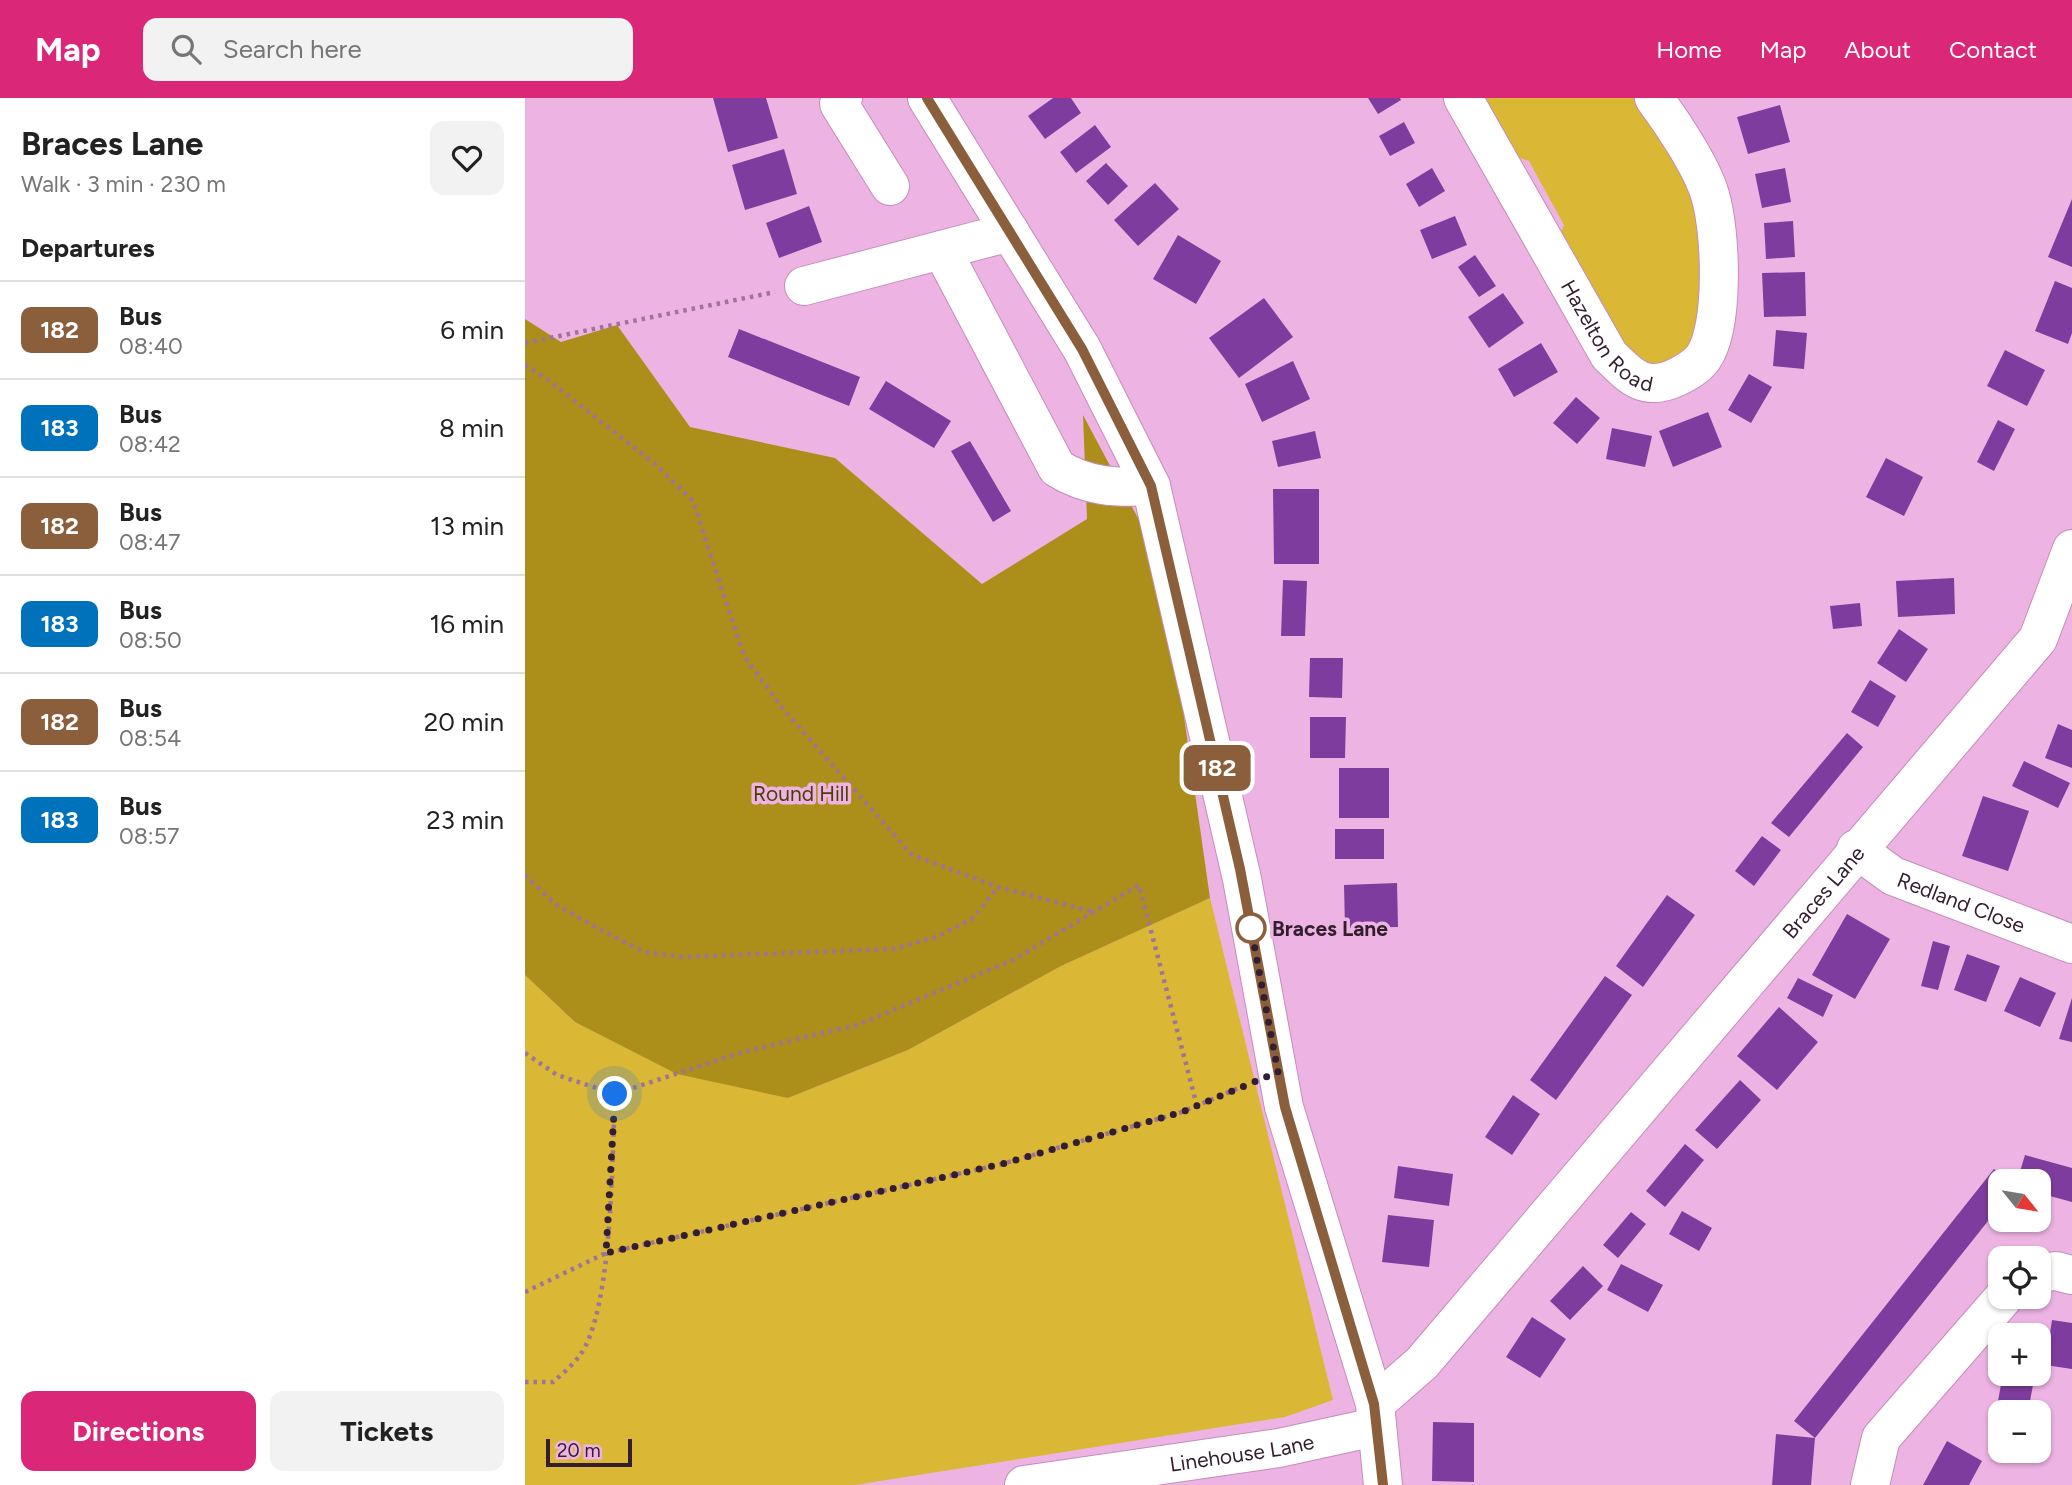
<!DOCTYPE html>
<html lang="en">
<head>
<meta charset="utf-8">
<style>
	body { margin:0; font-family:Figtree,sans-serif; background:#f2f2f2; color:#222; height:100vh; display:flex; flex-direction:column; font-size:26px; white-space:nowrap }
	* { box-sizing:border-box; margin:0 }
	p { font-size:23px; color:#767676 }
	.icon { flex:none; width:38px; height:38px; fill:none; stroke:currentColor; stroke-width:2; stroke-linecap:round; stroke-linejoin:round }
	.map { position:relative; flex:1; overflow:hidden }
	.details { display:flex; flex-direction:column; background:#fff; width:525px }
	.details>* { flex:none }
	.badge { padding:0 14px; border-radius:10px; font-size:24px; line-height:46px }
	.needle { width:46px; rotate:120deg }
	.buttons { position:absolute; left:1463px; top:1071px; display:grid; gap:14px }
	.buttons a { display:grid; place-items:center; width:63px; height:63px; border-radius:14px; background:#fff; box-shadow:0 2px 5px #0004; font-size:35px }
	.scale { position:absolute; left:21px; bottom:18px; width:86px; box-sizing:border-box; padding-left:7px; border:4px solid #331e30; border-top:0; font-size:19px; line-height:24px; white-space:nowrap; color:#331e30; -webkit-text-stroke:5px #edb4e3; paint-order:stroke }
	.you { position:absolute; width:35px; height:35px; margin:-18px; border:5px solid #fff; border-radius:50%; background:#1a73e8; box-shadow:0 0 0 10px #1a73e833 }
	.map>.badge { position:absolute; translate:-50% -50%; box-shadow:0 0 0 4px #fff }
	h2 { padding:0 21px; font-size:26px; line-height:63px }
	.round { display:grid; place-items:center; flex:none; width:74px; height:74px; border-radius:14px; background:#f2f2f2 }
	.headline { display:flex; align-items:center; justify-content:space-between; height:119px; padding:0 21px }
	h1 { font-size:33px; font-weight:700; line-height:52px }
	.action { display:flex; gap:14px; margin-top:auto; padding:14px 21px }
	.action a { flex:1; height:80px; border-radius:14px; background:#db2777; color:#fff; font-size:28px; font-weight:700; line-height:80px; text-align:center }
	.action a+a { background:#f2f2f2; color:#222 }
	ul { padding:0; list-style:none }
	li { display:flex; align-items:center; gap:21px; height:98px; padding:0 21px; border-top:2px solid #e0e0e0 }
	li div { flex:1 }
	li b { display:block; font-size:26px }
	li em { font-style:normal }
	li .badge { min-width:77px; font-weight:700; text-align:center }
	header { display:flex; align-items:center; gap:42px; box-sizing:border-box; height:98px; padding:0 35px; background:#db2777; color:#fff }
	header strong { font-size:33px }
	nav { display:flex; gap:38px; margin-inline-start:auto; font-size:24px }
	.search { width:490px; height:63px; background:#f2f2f2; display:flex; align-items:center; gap:18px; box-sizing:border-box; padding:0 24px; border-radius:14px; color:#767676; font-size:26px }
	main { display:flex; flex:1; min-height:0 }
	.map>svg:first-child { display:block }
	.green { fill:#dab735 }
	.forest { fill:#ac8e1b }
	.building { fill:#7e3d9e }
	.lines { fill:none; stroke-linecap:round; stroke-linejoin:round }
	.minor-casing { stroke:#c48dba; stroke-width:40 }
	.major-casing { stroke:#c48dba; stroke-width:40 }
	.path { stroke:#9e7497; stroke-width:4.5; stroke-dasharray:3.5 5; stroke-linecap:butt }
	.minor { stroke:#fff; stroke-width:38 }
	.major { stroke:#fff; stroke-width:38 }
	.line-casing { stroke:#fff; stroke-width:16 }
	.line { stroke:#8b5e3c; stroke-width:10 }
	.walk { stroke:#331e30; stroke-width:7; stroke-dasharray:0 12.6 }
	.stop-dot { fill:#fff; stroke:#8b5e3c; stroke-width:3.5 }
	.labels { text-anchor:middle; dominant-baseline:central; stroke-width:7; stroke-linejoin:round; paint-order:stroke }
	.street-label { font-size:21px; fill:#331e30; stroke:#edb4e3 }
	.park-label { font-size:21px; fill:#4c3d00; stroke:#edb4e3 }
	.stop-label { font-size:21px; font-weight:bold; fill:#331e30; stroke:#edb4e3; text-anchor:start }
</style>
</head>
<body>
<header>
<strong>Map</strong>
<div class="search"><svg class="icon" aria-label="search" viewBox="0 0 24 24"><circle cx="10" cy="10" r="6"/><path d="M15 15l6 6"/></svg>Search here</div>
<nav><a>Home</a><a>Map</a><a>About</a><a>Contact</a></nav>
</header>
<main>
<section class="details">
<div class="headline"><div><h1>Braces Lane</h1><p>Walk · 3 min · 230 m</p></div><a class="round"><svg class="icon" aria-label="heart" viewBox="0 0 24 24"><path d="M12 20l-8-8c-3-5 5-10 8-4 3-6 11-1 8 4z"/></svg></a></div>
<h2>Departures</h2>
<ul>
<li><span class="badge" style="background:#8b5e3c;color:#fff">182</span><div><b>Bus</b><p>08:40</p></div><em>6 min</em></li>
<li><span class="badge" style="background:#0072bc;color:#fff">183</span><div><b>Bus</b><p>08:42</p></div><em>8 min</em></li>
<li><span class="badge" style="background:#8b5e3c;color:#fff">182</span><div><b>Bus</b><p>08:47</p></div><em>13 min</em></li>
<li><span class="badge" style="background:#0072bc;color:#fff">183</span><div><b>Bus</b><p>08:50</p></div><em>16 min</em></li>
<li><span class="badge" style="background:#8b5e3c;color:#fff">182</span><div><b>Bus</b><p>08:54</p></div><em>20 min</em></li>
<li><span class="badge" style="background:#0072bc;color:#fff">183</span><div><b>Bus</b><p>08:57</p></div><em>23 min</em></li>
</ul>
<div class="action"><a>Directions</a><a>Tickets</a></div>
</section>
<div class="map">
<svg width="1547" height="1387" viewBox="0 0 1547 1387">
	<rect width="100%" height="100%" fill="#edb4e3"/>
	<!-- green -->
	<path class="green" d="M950,0H1111L1175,103L1176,215L1171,247L1137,271L1098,255L1033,141L1039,127L1004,63L984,56Z
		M685,800L808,1302L760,1319L330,1387H0V877L50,924L263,1000L383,952L536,868Z"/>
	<!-- forest -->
	<path class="forest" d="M0,221L36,244L92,227L165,329L310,360L457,486L562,421L558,317L614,422L650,555L685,800L536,868L383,952L263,1000L152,976L50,924L0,877Z"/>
	<!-- building -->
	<path class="building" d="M188,0H241L253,40L203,54Z
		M528,0H546L556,15L520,41L503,18Z
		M843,0H875L876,2L853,16Z
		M1255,7L1265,44L1223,56L1212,19Z
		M879,24L890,45L865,58L854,38Z
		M570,27L586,49L551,75L535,54Z
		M259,51L272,96L220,112L207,67Z
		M581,65L603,88L583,107L561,83Z
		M907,70L920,93L894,109L881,86Z
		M1260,70L1266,104L1237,110L1230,76Z
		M630,85L654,111L613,148L589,122Z
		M1547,101V169L1523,159Z
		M284,108L297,144L254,160L241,125Z
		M930,118L942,147L907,161L895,132Z
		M1268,123L1270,159L1241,161L1239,125Z
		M653,137L696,163L671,206L628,181Z
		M950,157L971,188L954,199L933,169Z
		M1280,174L1281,218L1239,219L1237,175Z
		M1530,183L1547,190V235L1543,246L1510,233Z
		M978,195L999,225L964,250L943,219Z
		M739,200L768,239L714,280L684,240Z
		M214,231L335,279L324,308L203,259Z
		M1251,232L1282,235L1279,271L1248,268Z
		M1016,245L1033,274L989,299L973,271Z
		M1480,252L1520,272L1502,308L1462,288Z
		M768,263L785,301L737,324L720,286Z
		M1224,276L1247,289L1226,325L1203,312Z
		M361,283L426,323L409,350L344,311Z
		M1051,299L1075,320L1052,346L1028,325Z
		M1183,314L1197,349L1148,369L1134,333Z
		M1473,322L1490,331L1469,373L1452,364Z
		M1087,330L1127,338L1120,369L1081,361Z
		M790,333L796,360L753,369L747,343Z
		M445,343L486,413L468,424L426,353Z
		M1361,360L1398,379L1379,418L1341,399Z
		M748,391H794V466H749Z
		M1429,480L1430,516L1373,519L1371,483Z
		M758,482L782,483L780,538H756Z
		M1335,505L1337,528L1308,531L1305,508Z
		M1374,531L1403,551L1381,584L1352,565Z
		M785,560H818L817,600L784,599Z
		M1345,582L1371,598L1353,629L1326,614Z
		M785,619H821L820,660H785Z
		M1533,626L1547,632V670L1520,660Z
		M1322,635L1338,649L1264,739L1246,725Z
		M1499,663L1545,685L1533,710L1487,688Z
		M814,670H864V720H814Z
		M1458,698L1504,713L1483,773L1437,758Z
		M810,731H859V761H810Z
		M1237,738L1256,752L1229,788L1210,773Z
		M872,785L873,829L820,830L819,787Z
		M1142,797L1170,817L1118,889L1091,868Z
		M1322,816L1365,841L1330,901L1287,877Z
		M1408,843L1425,848L1413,892L1396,888Z
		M1442,856L1475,868L1461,904L1429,892Z
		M1080,878L1107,897L1031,1002L1005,982Z
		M1495,879L1531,895L1515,929L1479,913Z
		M1273,880L1308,897L1298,919L1262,900Z
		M1547,900V944L1534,941Z
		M1254,909L1293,944L1252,992L1212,958Z
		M1215,982L1236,1002L1192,1051L1170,1032Z
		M988,997L1015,1016L987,1057L960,1039Z
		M1160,1046L1179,1062L1140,1109L1121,1093Z
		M1500,1057L1547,1070V1104L1514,1095V1083H1492Z
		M873,1068L928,1076L924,1108L869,1100Z
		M1469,1071L1484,1083H1475V1108L1290,1340L1286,1387H1247L1251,1336L1290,1340L1269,1323Z
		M1157,1113L1187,1130L1174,1153L1144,1136Z
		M1106,1114L1121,1126L1093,1160L1078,1147Z
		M863,1117L909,1122L904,1169L857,1164Z
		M1096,1166L1138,1187L1123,1214L1082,1192Z
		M1058,1168L1078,1188L1045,1222L1025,1203Z
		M1007,1219L1041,1241L1015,1280L981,1259Z
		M1527,1222L1547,1225V1271L1520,1267Z
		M1477,1281L1508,1287L1503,1314H1475V1337L1467,1336Z
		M908,1324L949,1325V1384L907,1383Z
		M1422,1343L1457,1363L1444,1387H1398Z"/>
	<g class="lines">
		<!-- minor casing -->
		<g class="minor-casing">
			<g id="minor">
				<path d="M318,0L314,6L365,88"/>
				<path id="s1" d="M938,0L1084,257C1107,280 1120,294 1152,279C1162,274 1171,269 1178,260C1200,229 1196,133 1185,97C1177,69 1147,24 1129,0"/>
				<path d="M417,152L532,370C562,389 591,390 626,388"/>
				<path d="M279,188L485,134"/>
				<path id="s2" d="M1331,751L1368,778L1547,846"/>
				<path d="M1514,1175L1531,1173L1547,1177"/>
				<path id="s3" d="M850,1306L897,1265L1513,541L1547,451"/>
				<path id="s4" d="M499,1387L754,1350L850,1329"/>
				<path d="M1345,1387L1356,1340L1479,1199"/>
			</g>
		</g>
		<!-- major casing -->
		<g class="major-casing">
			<path id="major" d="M402,0L557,251L626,388L717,781L759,1009L850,1306L858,1387"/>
		</g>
		<!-- path -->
		<path class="path" d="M0,245L250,194
			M0,267L22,281L131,367L168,403L219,558L258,611L387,757L473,789L569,814
			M0,777L30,806L78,833L119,854L156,859L368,851L411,839L447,821L473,789
			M0,955L32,977L90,996L214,955L332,927L488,862L614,787L672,1008
			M0,1194L81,1155L477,1066L657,1014L723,986
			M0,1284H28C37,1276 48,1267 55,1257C88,1212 87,1056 90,996"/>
		<!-- minor -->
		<use href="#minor" class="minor"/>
		<!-- major -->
		<use href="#major" class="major"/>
	</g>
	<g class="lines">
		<!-- line casing -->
		<g class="line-casing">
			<path id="line" d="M402,0L557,251L626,388L715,771L760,1009L849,1306L858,1387"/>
		</g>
		<!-- line -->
		<use href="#line" class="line"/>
		<!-- walk -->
		<path class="walk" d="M90,996L81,1155L477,1066L657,1014L753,974L726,830"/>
	</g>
	<!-- markers -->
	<circle class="stop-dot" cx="726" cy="830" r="14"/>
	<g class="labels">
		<!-- street labels -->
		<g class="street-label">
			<text stroke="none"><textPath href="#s1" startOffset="280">Hazelton Road</textPath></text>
			<text stroke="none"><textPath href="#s3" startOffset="681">Braces Lane</textPath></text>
			<text stroke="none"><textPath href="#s2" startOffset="119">Redland Close</textPath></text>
			<text stroke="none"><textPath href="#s4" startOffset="220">Linehouse Lane</textPath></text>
		</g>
		<!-- park labels -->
		<g class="park-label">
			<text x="276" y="695">Round Hill</text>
		</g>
		<!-- stop labels -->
		<g class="stop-label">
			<text x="747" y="830">Braces Lane</text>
		</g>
	</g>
</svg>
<div class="buttons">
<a><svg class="needle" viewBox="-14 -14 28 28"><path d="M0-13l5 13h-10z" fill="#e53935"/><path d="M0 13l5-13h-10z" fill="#767676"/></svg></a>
<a><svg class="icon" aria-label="locate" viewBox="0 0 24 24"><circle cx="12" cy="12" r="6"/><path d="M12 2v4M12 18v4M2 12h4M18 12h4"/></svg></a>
<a>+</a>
<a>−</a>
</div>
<div class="scale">20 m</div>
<div class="you" style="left:90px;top:996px"></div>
<b class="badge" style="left:692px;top:670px;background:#8b5e3c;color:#fff">182</b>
</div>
</main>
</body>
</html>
